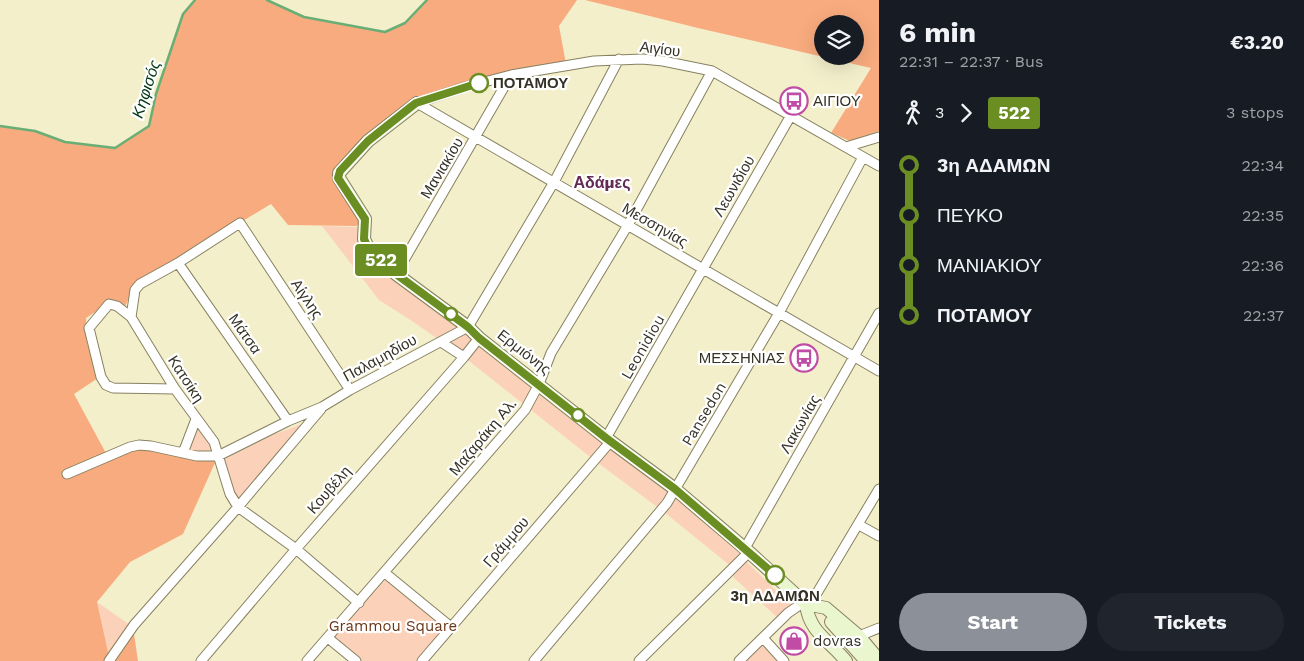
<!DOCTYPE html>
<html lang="en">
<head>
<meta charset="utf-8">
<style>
	body { margin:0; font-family:"Work Sans",sans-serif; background:#20242c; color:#f1f3f6; height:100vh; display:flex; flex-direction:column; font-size:19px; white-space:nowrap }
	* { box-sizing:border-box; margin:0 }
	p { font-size:16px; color:#9ea1a6 }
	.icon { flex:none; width:28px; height:28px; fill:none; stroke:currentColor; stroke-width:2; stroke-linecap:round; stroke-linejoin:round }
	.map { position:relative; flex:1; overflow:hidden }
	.side { display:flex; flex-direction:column; background:#171b24; width:425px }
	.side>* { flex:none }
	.badge { padding:0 10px; border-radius:4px; font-size:18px; line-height:32px }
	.fabs { position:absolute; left:814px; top:15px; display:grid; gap:10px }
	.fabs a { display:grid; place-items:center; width:50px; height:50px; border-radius:50%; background:#171b24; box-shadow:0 5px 20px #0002; font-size:25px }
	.map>.badge { position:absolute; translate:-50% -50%; box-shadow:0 0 0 2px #fff }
	.legs { display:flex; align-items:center; gap:8px; height:55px; padding:0 20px; font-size:16px }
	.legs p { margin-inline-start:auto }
	.headline { display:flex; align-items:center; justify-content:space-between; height:85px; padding:0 20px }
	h1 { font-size:28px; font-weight:700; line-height:38px }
	.button { display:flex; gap:10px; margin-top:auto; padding:10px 20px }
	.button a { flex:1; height:58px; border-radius:30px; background:#8c9099; color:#fff; font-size:20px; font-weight:700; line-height:58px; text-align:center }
	.button a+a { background:#20242c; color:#f1f3f6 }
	ul { padding:0 20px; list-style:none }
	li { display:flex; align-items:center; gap:18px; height:50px; font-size:19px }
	li i { display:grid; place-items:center; width:8px; height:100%; margin:0 6px; background:currentColor }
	li i::after { content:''; width:12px; height:12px; margin:-6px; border:4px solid; border-radius:50%; background:#171b24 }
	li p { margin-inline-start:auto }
	li:first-child i { background:linear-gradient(#0000 50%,currentColor 0) }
	li:last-child i { background:linear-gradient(currentColor 50%,#0000 0) }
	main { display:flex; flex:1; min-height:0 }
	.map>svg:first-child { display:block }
	.green { fill:#fcd1b9 }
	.forest { fill:#f8ab7e; fill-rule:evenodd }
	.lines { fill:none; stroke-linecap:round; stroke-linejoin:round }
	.stream { stroke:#69ae75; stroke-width:2.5 }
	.street-casing { stroke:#878161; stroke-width:11 }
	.secondary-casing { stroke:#878161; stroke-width:14 }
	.street { stroke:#fff; stroke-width:9 }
	.secondary { stroke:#eaf6ce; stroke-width:12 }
	.line-1-casing { stroke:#fff; stroke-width:11 }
	.line-1 { stroke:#6b8e23; stroke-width:8 }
	.stop-1-dot { fill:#fff; stroke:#6b8e23; stroke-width:2.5 }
	.labels { text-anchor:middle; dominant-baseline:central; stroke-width:4.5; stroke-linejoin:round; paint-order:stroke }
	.street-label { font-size:15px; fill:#353225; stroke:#fff }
	.stop-label { font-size:15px; font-weight:bold; fill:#353225; stroke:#fff; text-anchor:start }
	.poi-label { font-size:15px; fill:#353225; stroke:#fff; text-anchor:start }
	.park-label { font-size:15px; fill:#693717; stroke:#fff }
	.water-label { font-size:16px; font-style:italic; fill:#003712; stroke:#fff }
	.neighbourhood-label { font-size:16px; font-weight:bold; fill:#622a54; stroke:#fff }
</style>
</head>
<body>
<main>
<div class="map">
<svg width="879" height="661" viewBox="0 0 879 661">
	<rect width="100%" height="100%" fill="#f4efcb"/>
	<!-- green -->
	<path class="green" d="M322,226L358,227L363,250L676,498L738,552L749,564L791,605L778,618L733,577V568L664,512L594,460L464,357L409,319L379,300Z
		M197,421L218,455L310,421L238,507L218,456L185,450Z
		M387,578L451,627L422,661H359L333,638Z
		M97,602L133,627L110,661Z
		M763,638L784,661H739Z"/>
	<!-- forest -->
	<path class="forest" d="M195,0H267L304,17L385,32L405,23L427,0H577L559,26L566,64L412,101L337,168L363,223L356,226L288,225L271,204L133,287L125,307L109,303L86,318L87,343L98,378L74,394L108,457L130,448L150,447L184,458L199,461L218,456L183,534L130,562L97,602L110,661H0V126L35,131L65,142L115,148L148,126L156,94L183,14Z
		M585,0H879V131L850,141L831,133L871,68L698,28ZM822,24H855V56H822Z
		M133,627L138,661H110Z"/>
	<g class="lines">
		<!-- stream -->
		<path class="stream" d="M267,0L304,17L385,32L405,23L427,0
			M0,126L35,131L65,142L115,148L149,126L156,94L183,14L195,0"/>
		<!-- street casing -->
		<g class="street-casing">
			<path id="street" d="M417,103L879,371
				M417,103L465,87L511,75L594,61L642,59L663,61L712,71L879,166
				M846,147L879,137
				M178,263L288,421
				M396,274L511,75
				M131,317L175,389L214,442L230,494L238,507L296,549L359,603
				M441,342L464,357
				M175,389L113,388L106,385L101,377L89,328L109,304L117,306L131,317L135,290L140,284L178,263L240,223L350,390
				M606,438L790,117
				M183,453L196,419
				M67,474L130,447L139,445L151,446L197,456H218L288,421L322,407L350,390L468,327L554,182L619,59
				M859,525L879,536
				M745,548L879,313
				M385,573L451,627
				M859,636L879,628
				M328,638L356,661
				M763,638L784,661
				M109,661L134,625L238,507L321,409
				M201,661L296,549L464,357L479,338
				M307,661L525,410L539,384L551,353L628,225L712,71
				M422,661L611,441
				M534,661L667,503L779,313L863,157
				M639,661L749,552
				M739,661L788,613L817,593L879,489"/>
		</g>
		<!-- secondary casing -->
		<g class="secondary-casing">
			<path id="secondary" d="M417,103L368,141L339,173V178L365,219L364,239L369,250L396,274L468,327L479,338L606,438L675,489L749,552L806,604L826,608L859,636L879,660
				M806,604C809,632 829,640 846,661
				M831,622L866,661"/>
		</g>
		<!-- street -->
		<use href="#street" class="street"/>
		<!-- secondary -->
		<use href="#secondary" class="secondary"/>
	</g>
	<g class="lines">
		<!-- line-1 casing -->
		<g class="line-1-casing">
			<path id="line-1" d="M479,83L416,103L412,106L368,141L340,171L338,178L365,219L364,239L369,250L396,274L468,327L479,338L606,438L675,489L775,575"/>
		</g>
		<!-- line-1 -->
		<use href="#line-1" class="line-1"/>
	</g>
	<!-- icons -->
	<defs>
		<g id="bus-ring" transform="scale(1.4375)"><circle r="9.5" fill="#fff" stroke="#c04ca5" stroke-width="1.5"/><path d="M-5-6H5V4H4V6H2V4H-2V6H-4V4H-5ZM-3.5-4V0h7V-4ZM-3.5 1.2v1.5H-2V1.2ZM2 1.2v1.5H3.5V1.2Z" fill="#c04ca5"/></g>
		<g id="shop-ring" transform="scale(1.4375)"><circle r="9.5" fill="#fff" stroke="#c04ca5" stroke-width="1.5"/><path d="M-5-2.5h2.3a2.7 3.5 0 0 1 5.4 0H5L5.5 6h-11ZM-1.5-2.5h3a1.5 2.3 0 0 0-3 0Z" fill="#c04ca5"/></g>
	</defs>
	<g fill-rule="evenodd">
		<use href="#bus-ring" x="794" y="101"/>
		<use href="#bus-ring" x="804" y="358"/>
		<use href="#shop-ring" x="794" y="641"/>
	</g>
	<!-- markers -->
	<g class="stop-1-dot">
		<circle cx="479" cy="83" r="9"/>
		<circle cx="451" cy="314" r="6"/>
		<circle cx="578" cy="415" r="6"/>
		<circle cx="775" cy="575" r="9"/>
	</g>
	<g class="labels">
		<!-- street labels -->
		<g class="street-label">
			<text transform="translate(660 49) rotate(7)">Αιγίου</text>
			<text transform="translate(442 168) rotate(-59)">Μανιακίου</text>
			<text transform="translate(734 186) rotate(-60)">Λεωνιδίου</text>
			<text transform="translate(655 225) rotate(30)">Μεσσηνίας</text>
			<text transform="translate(307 299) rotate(56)">Αίγλης</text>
			<text transform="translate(245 334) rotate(55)">Μάτσα</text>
			<text transform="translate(643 347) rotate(-60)">Leonidiou</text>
			<text transform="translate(524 352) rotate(38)">Ερμιόνης</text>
			<text transform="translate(380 358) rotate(-29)">Παλαμηδίου</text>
			<text transform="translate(186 379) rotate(57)">Κατσίκη</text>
			<text transform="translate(704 414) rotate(-59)">Pansedon</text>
			<text transform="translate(800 424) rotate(-60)">Λακωνίας</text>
			<text transform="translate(483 437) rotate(-50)">Μαζαράκη Αλ.</text>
			<text transform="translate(329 490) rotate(-49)">Κουβέλη</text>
			<text transform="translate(506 542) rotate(-49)">Γράμμου</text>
		</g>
		<!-- stop labels -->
		<g class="stop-label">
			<text x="493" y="83">ΠΟΤΑΜΟΥ</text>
			<text x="775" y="596" text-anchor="middle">3η ΑΔΑΜΩΝ</text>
		</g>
		<!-- poi labels -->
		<g class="poi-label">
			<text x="813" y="101">ΑΙΓΙΟΥ</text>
			<text x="785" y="358" text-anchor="end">ΜΕΣΣΗΝΙΑΣ</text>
			<text x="813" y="641">dovras</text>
		</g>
		<!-- park labels -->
		<g class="park-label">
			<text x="393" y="626">Grammou Square</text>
		</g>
		<!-- water labels -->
		<g class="water-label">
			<text transform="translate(146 89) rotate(-72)">Κηφισός</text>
		</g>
		<!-- neighbourhood labels -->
		<g class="neighbourhood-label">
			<text x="602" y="182">Αδάμες</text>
		</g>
	</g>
</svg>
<div class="fabs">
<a><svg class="icon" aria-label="layers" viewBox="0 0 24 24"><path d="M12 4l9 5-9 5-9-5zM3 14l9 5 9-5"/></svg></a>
</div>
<b class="badge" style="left:381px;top:260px;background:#6b8e23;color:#fff">522</b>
</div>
<section class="side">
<div class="headline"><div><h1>6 min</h1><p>22:31 – 22:37 · Bus</p></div><b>€3.20</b></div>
<div class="legs"><svg class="icon" aria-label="walk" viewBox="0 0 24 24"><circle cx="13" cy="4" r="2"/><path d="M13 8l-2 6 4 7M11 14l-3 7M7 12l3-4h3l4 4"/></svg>3<svg class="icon" aria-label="forward" viewBox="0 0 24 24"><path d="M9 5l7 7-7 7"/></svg><b class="badge" style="background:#6b8e23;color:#fff">522</b><p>3 stops</p></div>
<ul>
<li><i style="color:#6b8e23"></i><b>3η ΑΔΑΜΩΝ</b><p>22:34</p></li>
<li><i style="color:#6b8e23"></i><span>ΠΕΥΚΟ</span><p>22:35</p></li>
<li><i style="color:#6b8e23"></i><span>ΜΑΝΙΑΚΙΟΥ</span><p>22:36</p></li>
<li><i style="color:#6b8e23"></i><b>ΠΟΤΑΜΟΥ</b><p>22:37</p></li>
</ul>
<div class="button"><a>Start</a><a>Tickets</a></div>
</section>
</main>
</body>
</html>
